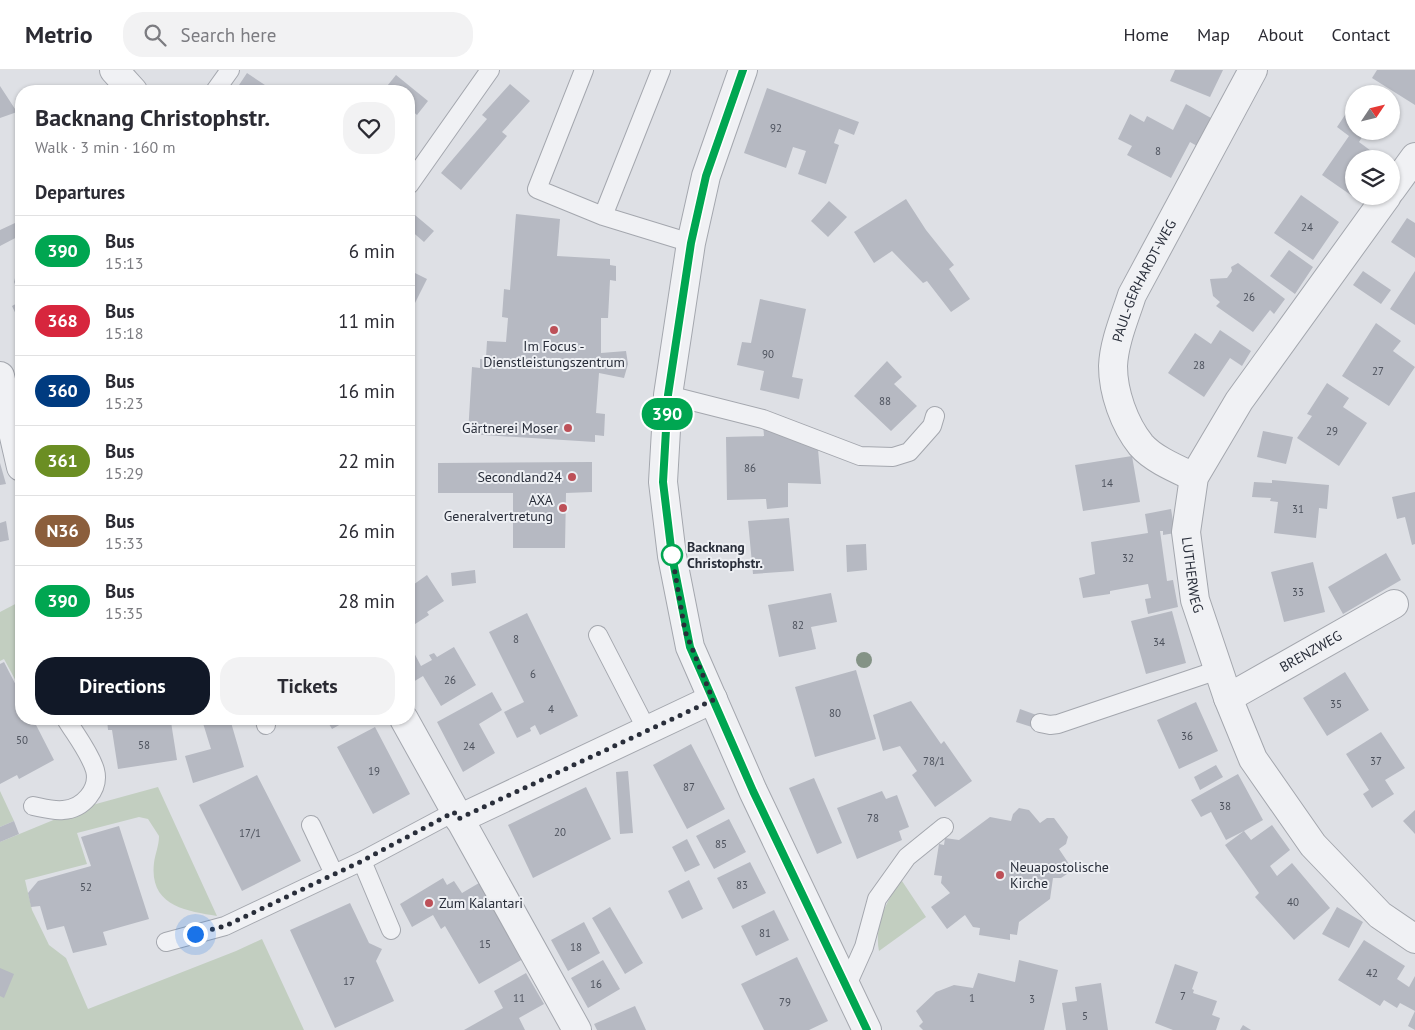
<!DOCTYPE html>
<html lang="en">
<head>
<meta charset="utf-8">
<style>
	body { margin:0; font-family:"PT Sans",sans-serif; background:#f2f2f3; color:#2b2b33; height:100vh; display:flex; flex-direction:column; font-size:19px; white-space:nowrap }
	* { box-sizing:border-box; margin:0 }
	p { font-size:16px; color:#7c7c81 }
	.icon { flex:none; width:28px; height:28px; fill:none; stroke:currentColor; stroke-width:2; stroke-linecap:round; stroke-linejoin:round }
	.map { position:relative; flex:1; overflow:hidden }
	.side { position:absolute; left:15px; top:15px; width:400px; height:640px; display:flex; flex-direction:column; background:#fff; border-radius:20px; box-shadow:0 1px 4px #0004 }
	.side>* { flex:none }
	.badge { padding:0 10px; border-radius:16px; font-size:18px; line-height:32px }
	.needle { width:32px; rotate:55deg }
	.controls { position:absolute; left:1345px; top:15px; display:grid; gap:10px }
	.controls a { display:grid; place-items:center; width:55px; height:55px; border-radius:50%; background:#fff; box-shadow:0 1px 4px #0004; font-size:25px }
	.you { position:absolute; width:25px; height:25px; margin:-12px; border:4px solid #fff; border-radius:50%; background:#1a73e8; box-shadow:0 0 0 8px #1a73e833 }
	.map>.badge { position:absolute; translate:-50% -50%; box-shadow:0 0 0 2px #fff }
	h2 { padding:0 20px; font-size:19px; line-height:45px }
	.round { display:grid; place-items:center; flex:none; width:52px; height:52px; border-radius:20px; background:#f2f2f3 }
	.overview { display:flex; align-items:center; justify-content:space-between; height:85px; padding:0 20px }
	h1 { font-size:24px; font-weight:800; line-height:38px }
	.primary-button { display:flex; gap:10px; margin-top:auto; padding:10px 20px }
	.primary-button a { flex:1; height:58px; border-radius:20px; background:#111827; color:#fff; font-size:20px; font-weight:800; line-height:58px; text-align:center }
	.primary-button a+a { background:#f2f2f3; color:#2b2b33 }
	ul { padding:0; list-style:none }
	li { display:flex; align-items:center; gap:15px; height:70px; padding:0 20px; border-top:1px solid #e1e1e2 }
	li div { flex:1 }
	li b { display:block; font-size:19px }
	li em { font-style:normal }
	li .badge { min-width:55px; font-weight:700; text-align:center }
	header { display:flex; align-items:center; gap:30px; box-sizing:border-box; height:70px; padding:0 25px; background:#fff; border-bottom:1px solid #e1e1e2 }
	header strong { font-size:24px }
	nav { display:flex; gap:28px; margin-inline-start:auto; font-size:18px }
	.search { width:350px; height:45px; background:#f2f2f3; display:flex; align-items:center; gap:12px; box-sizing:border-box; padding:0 18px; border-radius:20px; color:#7c7c81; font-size:19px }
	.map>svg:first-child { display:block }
	.green { fill:#c2cec0 }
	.building { fill:#b6b9c2 }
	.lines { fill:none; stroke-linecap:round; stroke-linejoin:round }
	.service-casing { stroke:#a4a7ae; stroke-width:20 }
	.minor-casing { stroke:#a4a7ae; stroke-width:30 }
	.tertiary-casing { stroke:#a4a7ae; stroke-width:30 }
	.service { stroke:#f0f1f4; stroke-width:18 }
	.minor { stroke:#f0f1f4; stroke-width:28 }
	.tertiary { stroke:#f0f1f4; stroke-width:28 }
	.tree { fill:#849386 }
	.line-casing { stroke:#fff; stroke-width:11 }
	.line { stroke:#00a651; stroke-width:8 }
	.walk { stroke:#292e3a; stroke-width:5; stroke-dasharray:0 9 }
	.poi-dot { fill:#bd5058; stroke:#edeff3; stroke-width:2 }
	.stop-dot { fill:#fff; stroke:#00a651; stroke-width:2.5 }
	.labels { text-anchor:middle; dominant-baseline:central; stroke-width:4; stroke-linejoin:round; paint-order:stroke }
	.number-label { font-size:11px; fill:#4c515c }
	.street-label { font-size:14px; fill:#292e3a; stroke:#edeff3 }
	.poi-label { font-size:14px; fill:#292e3a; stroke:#edeff3; text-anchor:end }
	.stop-label { font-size:14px; font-weight:bold; fill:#292e3a; stroke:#edeff3; text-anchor:start }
</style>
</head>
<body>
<header>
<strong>Metrio</strong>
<div class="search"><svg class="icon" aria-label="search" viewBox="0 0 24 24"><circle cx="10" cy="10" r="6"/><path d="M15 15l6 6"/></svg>Search here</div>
<nav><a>Home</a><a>Map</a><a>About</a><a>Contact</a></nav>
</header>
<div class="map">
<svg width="1415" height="960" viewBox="0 0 1415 960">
	<rect width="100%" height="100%" fill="#dee0e5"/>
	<!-- green -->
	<path class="green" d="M21,531V611L17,613L4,589L0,591V542Z
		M158,717L217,846C186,841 149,836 154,793C155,784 159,776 159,766L148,749L139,747L77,763L87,794L25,810L32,840L49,875L66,888L88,939L236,881L262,869L304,960H0V772L85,737Z
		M0,721L14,751L0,757Z
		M902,811L926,847L879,881C874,858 886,828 902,811Z"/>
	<!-- building -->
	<path class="building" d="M1175,0H1223L1210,27L1170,11Z
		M1377,0H1415V35L1372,8Z
		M247,3L274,21H235Z
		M396,5L428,31L417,45L410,39L409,40V21H383Z
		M510,14L530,31L502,62L507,66L461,120L441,103L487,49L482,45Z
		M0,16L17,42L0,48Z
		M767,18L859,52L854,65L839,59L834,73L839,75L826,114L798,104L806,81L793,77L786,98L744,83Z
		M1186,34L1211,48L1197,76L1190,72L1171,108L1127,85L1132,76L1118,69L1130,44L1144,52L1147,46L1173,60Z
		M1349,39L1354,43V61H1366L1359,72L1382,89H1354V126H1361L1358,130L1322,105L1349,66L1337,57Z
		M1301,125L1339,152L1313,190L1274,163Z
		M906,129L926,160L954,195L949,199L970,229L951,242L927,211L923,213L892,181L874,193L854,162Z
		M829,131L847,147L828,167L811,151Z
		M409,140L434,161L424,172L409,159Z
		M516,144L560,149L557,186L610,189V195L616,196V211L610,210L608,248H601V283L626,281L628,294L624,308L599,303L596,343L605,344L604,366L595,365V372L468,364L472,297L480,298V289L493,290L492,287H486L487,271L506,272L508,248L502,247L504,219L510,220Z
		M1407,148L1415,153V188L1391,172Z
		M15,153L21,165L0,176V160Z
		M1289,180L1313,197L1295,224L1270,206Z
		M1238,193L1285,229L1274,244L1270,240L1253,262L1216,236L1220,232L1213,226L1210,209L1227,208L1232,201L1231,197Z
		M21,198V228L14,212L16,204Z
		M409,200L427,209L411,241L409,239Z
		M1363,201L1391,220L1381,234L1353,215Z
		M1415,201V255L1390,239Z
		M760,229L806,239L792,307L803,309L799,329L760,320L764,301L737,295L742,272L751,273Z
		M21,231V255L12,236Z
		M1376,253L1401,271L1393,281L1415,297L1389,336L1342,306Z
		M1220,260L1251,281L1242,296L1230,288L1204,327L1168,303L1195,263L1211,274Z
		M887,291L902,307L894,314L917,336L891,361L854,326Z
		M1327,313L1349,328L1343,337L1367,353L1339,396L1297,368L1312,346L1307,344Z
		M763,354L818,379L821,414L788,413V437L767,439L766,429L727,430L726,367L764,366Z
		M1263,361L1293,367L1286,394L1257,387Z
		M1132,386L1140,432L1083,441L1075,395Z
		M592,392V422L566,423L565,478H513V423H438V393Z
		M0,393L6,414L0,415Z
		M1272,410L1329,415L1327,439L1319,438L1316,468L1274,463L1278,432L1270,431L1271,428L1252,427L1254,412L1272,413Z
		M1415,422V474L1412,475L1405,447L1397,449L1392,427Z
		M1171,439L1175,463L1163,465V461H1160L1167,511L1173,510L1178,537L1148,544L1145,529L1151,528L1148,514L1110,521V524L1083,528L1079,508L1095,504L1091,472L1148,463L1145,444Z
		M789,448L794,501L753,504L748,451Z
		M6,451L9,470L0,472V453Z
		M866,474L867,500L847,502L846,475Z
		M1386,483L1401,510L1343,544L1328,517Z
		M1313,492L1325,542L1284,552L1271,502Z
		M475,500L476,513L452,516L451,503Z
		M427,505L444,531L427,542L429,545L409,558V515L410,517Z
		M831,523L837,552L811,557L816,579L779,587L768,535Z
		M1172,541L1186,593L1146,604L1131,551Z
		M527,543L578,646L540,665L535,655L530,658L531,661L517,668L504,642L524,632L489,562Z
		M454,577L476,615L441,636L423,606L413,612L409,603V581L412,579L421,596L432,590L429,585L434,583L437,587Z
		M4,592L21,625V649H33L54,690L19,709L17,705L0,714V594Z
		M856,600L876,669L815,687L795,617Z
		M1345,602L1369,640L1327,666L1303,628Z
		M492,622L502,640L479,654L495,683L463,702L437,652Z
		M911,631L941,674L944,671L972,711L935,737L912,705L917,701L900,676L883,681L873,645Z
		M1196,632L1218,681L1179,699L1157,650Z
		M1020,639L1042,647L1038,659L1016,652Z
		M107,649H165V653L171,652L177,690L118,699L112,660H108Z
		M207,649H230L244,697L193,713L185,686L211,679L202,650Z
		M326,649H350L332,659Z
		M375,657L410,724L373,744L337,677Z
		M1381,662L1405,698L1385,710L1394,724L1372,738L1363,724L1369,720L1346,684Z
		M691,674L725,739L687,759L653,695Z
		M1216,695L1223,707L1200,720L1194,707Z
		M628,701L633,763L620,764L616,702Z
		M1238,704L1263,750L1244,761L1251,770L1272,755L1290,780L1270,796L1277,806L1292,793L1330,838L1294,870L1255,827L1259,823L1225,775L1244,761L1226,770L1211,742L1201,747L1191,730Z
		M257,705L301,791L242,821L199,735Z
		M814,708L842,773L817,784L789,718Z
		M586,717L611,769L533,808L508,755Z
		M882,721L886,729L897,725L909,757L899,761L902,770L857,789L837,738Z
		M1019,738L1029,740L1040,753L1047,748H1054L1068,767L1066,774L1059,779L1069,794L1067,804L1061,808H1053L1050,829L1019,852L1017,865L1010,864V870L979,865L980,858L973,857L965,845L947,859L931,837L950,823L941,813L942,806L934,805L939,774L944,775L945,768L959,770L990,747L1011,751L1013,744Z
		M1415,740V764L1403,751Z
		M729,749L746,782L714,799L696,766Z
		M14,751L19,764L0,772V757Z
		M119,756L149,849L103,862L107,875L73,883L64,856L47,860L40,836L31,837L28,823L38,811L91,796L81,767Z
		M687,769L700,795L685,802L672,777Z
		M750,792L766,823L733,839L717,808Z
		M443,808L447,815L454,811L462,823L479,813L523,889L479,914L445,856L441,859L433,845L412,857L400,834Z
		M689,810L703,839L682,849L668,821Z
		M350,833L369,873L382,879L376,891L394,931L335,958L290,860Z
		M610,837L643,893L625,904L592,848Z
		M1337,837L1363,852L1349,878L1322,864Z
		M774,840L789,870L756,886L741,856Z
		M584,852L600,883L568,901L551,870Z
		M1364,870L1405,896L1397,909L1409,917L1415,906V941L1400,933L1397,938L1384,930L1380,936L1338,910Z
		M797,887L828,951L809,960H764L741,914Z
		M603,890L620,919L588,938L571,908Z
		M1019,890L1058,900L1044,960H923L919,956L923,952L916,941L936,922L954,915L973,918L978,903L1015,912Z
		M1175,894L1198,902L1192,919L1194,920L1193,923L1217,931L1212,945L1220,948L1216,960H1173L1155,953Z
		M0,898L14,904L4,928L0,926Z
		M526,903L544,934L519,948L525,960H464L503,938L494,921Z
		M1101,913L1108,960H1066L1062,933L1077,931L1075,917Z
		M635,936L646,960H597L594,954Z
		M1415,941V960L1408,956Z
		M1243,955L1251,960H1240Z"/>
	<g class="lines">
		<!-- service casing -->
		<g class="service-casing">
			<path id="service" d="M584,0L537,119L603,146L691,173
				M215,21L230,0
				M409,115L490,0
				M603,146L661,0
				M668,325L763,349L860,386L893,387L909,382L932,356L935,346
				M598,565L647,660
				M265,649L266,655
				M1040,653L1050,655L1058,654L1218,600
				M33,736C43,738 53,741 63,740C83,739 100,719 95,700C90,683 75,664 66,649
				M311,755L334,804
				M362,791L391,860
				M166,872L225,856L362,791L454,742
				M847,915L864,877L877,829L907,787L944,757"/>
		</g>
		<!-- minor casing -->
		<g class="minor-casing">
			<g id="minor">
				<path d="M114,0L133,21"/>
				<path d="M1391,120L1415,87"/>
				<path id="s1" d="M1387,126L1239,331L1194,407L1186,462L1195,530L1228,628L1253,689L1313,775L1380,845L1415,869"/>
				<path d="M0,306L21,397"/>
				<path id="s2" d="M1194,407C1177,399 1153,389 1141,375C1124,354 1113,322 1113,296C1114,272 1125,247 1132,225L1253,0"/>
				<path id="s3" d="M1228,628L1394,534"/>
				<path d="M404,649L577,960"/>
				<path d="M459,749L713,629"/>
			</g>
		</g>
		<!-- tertiary casing -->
		<g class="tertiary-casing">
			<path id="tertiary" d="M743,0L706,106L691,173L668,325L663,412L672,486L690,577L753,721L867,960"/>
		</g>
		<!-- service -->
		<use href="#service" class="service"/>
		<!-- minor -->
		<use href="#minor" class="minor"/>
		<!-- tertiary -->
		<use href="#tertiary" class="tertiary"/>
	</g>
	<!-- trees -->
	<circle class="tree" cx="864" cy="590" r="8"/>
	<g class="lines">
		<!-- line casing -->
		<g class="line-casing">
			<path id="line" d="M743,0L706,106L691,173L668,325L663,412L672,486L690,577L753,721L867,960"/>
		</g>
		<!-- line -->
		<use href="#line" class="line"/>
		<!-- walk -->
		<path class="walk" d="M195,864L225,856L240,849L362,791L454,742L458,749L713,630L685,561L672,485"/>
	</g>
	<!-- markers -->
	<g class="poi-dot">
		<circle cx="554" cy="260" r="5"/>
		<circle cx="568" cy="358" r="5"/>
		<circle cx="572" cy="407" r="5"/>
		<circle cx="563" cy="438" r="5"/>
		<circle cx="1000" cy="805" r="5"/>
		<circle cx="429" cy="833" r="5"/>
	</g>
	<circle class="stop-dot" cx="672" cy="485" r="10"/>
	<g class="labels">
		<!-- number labels -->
		<g class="number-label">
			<text x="776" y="58">92</text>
			<text x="1158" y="81">8</text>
			<text x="1307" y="157">24</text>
			<text x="1249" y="227">26</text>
			<text x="768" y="284">90</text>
			<text x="1199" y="295">28</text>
			<text x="1378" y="301">27</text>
			<text x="885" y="331">88</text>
			<text x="1332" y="361">29</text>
			<text x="750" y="398">86</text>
			<text x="1107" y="413">14</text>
			<text x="1298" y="439">31</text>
			<text x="1128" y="488">32</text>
			<text x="1298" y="522">33</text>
			<text x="798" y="555">82</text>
			<text x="516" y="569">8</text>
			<text x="1159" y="572">34</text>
			<text x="533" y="604">6</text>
			<text x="450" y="610">26</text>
			<text x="1336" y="634">35</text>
			<text x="551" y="639">4</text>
			<text x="835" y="643">80</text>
			<text x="1187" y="666">36</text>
			<text x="22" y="670">50</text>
			<text x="144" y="675">58</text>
			<text x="469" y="676">24</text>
			<text x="934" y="691">78/1</text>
			<text x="1376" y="691">37</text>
			<text x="374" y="701">19</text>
			<text x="689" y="717">87</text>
			<text x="1225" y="736">38</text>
			<text x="873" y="748">78</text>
			<text x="560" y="762">20</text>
			<text x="250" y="763">17/1</text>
			<text x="721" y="774">85</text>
			<text x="742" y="815">83</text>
			<text x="86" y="817">52</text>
			<text x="1293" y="832">40</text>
			<text x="765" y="863">81</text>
			<text x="485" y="874">15</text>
			<text x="576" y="877">18</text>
			<text x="1372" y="903">42</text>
			<text x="349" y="911">17</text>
			<text x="596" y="914">16</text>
			<text x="1183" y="926">7</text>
			<text x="519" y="928">11</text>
			<text x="972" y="928">1</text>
			<text x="1032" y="929">3</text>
			<text x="785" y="932">79</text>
			<text x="1085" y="946">5</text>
		</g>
		<!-- street labels -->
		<g class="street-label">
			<text stroke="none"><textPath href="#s2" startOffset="239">PAUL-GERHARDT-WEG</textPath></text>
			<text stroke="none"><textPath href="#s1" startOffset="440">LUTHERWEG</textPath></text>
			<text stroke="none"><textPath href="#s3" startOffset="95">BRENZWEG</textPath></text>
		</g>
		<!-- poi labels -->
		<g class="poi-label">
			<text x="554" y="276" text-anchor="middle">Im Focus -<tspan x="554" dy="16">Dienstleistungszentrum</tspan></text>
			<text x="558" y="358">Gärtnerei Moser</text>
			<text x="562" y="407">Secondland24</text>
			<text x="553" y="430">AXA<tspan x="553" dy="16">Generalvertretung</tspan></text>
			<text x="1010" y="797" text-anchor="start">Neuapostolische<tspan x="1010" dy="16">Kirche</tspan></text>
			<text x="439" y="833" text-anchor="start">Zum Kalantari</text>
		</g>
		<!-- stop labels -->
		<g class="stop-label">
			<text x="687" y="477">Backnang<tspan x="687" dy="16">Christophstr.</tspan></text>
		</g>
	</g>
</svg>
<div class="controls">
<a><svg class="needle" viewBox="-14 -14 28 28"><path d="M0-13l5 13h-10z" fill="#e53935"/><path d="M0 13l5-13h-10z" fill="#7c7c81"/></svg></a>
<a><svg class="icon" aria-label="layers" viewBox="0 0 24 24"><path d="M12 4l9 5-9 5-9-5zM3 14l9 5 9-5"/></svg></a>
</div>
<div class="you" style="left:195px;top:864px"></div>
<b class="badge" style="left:667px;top:344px;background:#00a651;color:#fff">390</b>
<section class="side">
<div class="overview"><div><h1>Backnang Christophstr.</h1><p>Walk · 3 min · 160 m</p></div><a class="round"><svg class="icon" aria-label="heart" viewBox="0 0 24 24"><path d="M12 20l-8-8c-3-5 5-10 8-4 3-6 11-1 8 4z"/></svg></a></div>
<h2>Departures</h2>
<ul>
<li><span class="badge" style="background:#00a651;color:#fff">390</span><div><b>Bus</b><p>15:13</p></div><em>6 min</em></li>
<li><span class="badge" style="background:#d7263d;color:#fff">368</span><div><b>Bus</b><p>15:18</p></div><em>11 min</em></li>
<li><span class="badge" style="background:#003b80;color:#fff">360</span><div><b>Bus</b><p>15:23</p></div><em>16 min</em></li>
<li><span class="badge" style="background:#6b8e23;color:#fff">361</span><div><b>Bus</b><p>15:29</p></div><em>22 min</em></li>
<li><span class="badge" style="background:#8b5e3c;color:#fff">N36</span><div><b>Bus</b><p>15:33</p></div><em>26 min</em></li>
<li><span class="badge" style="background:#00a651;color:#fff">390</span><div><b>Bus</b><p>15:35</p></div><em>28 min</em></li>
</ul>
<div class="primary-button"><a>Directions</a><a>Tickets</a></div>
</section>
</div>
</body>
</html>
